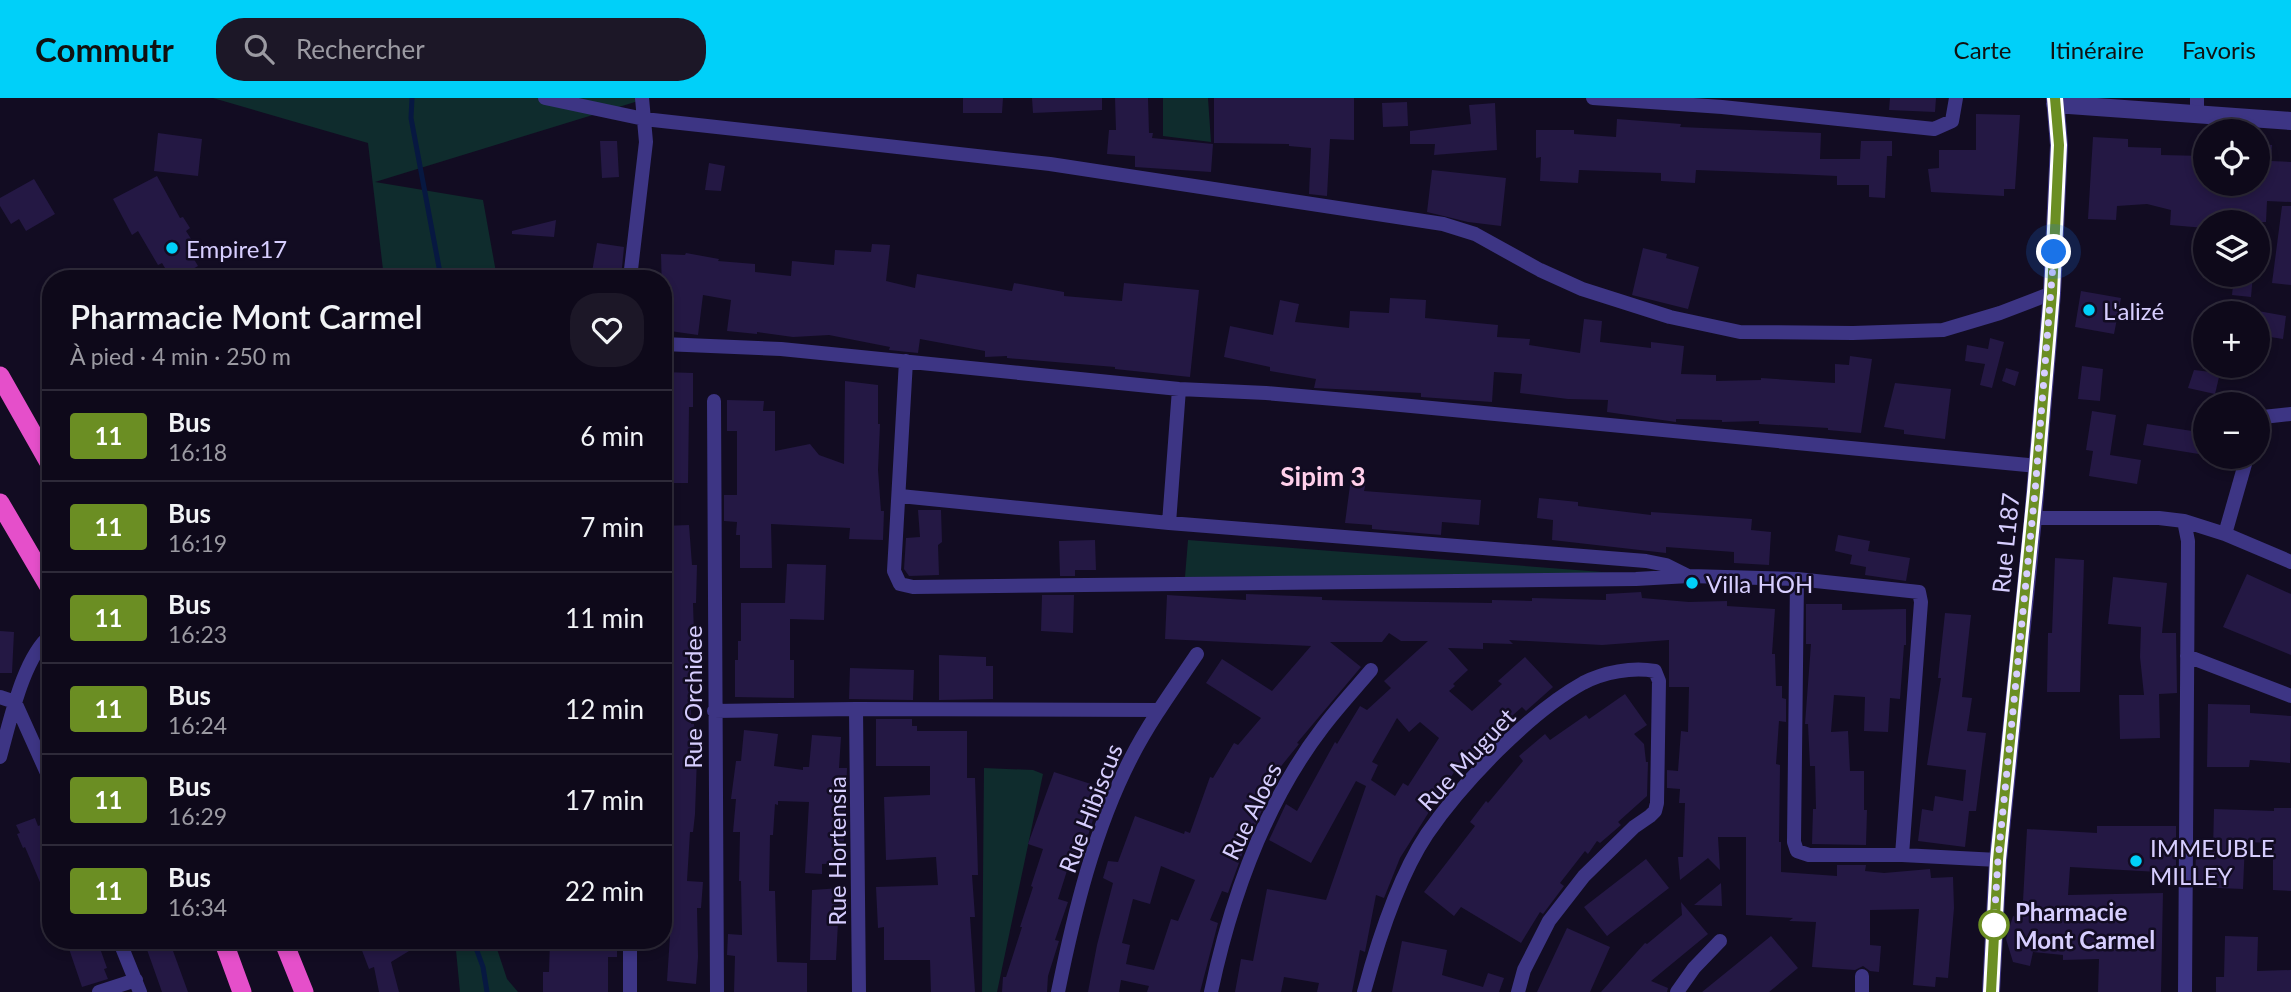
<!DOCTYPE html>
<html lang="fr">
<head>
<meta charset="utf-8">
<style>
	body { margin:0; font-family:Lato,sans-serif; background:#1c1727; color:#f1f3f6; height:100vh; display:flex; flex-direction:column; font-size:26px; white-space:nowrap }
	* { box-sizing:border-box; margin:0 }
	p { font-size:23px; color:#9b9aa2 }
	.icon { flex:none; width:38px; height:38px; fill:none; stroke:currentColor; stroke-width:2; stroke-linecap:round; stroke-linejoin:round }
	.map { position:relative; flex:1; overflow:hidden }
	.side { position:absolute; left:42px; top:172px; width:630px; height:679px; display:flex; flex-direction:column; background:#0e091a; border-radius:28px; box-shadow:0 4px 10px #0003,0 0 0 2px #2e2a39 }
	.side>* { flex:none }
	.badge { padding:0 14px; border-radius:5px; font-size:24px; line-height:46px }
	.fabs { position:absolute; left:2193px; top:21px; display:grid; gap:14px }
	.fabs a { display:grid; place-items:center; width:77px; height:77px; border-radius:50%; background:#0e091a; box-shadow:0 4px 10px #0003,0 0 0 2px #2e2a39; font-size:35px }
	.you { position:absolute; width:35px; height:35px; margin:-18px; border:5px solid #fff; border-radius:50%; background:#1a73e8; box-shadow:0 0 0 10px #1a73e833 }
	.map>.badge { position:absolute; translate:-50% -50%; box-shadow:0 0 0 4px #fff }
	.round { display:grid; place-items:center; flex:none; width:74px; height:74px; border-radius:28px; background:#1c1727 }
	.overview { display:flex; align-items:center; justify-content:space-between; height:119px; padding:0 28px }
	h1 { font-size:33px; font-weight:600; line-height:52px }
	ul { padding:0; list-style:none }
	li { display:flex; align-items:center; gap:21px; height:91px; padding:0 28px; border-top:2px solid #2e2a39 }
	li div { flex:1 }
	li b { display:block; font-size:26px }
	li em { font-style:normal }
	li .badge { min-width:77px; font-weight:700; text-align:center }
	header { display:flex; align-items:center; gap:42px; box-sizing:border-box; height:98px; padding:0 35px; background:#00d0f9; color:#111 }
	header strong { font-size:33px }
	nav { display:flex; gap:38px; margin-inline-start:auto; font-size:24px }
	.search { width:490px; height:63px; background:#1c1727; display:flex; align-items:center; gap:18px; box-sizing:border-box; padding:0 24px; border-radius:28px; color:#9b9aa2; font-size:26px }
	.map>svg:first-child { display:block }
	.green { fill:#0f2c2d }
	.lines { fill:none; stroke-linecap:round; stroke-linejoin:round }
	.stream { stroke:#071841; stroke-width:5 }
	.building { fill:#241844; fill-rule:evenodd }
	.minor { stroke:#3d3584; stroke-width:14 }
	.tertiary { stroke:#3d3584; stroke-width:18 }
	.trunk { stroke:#e54fca; stroke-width:19 }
	.line-casing { stroke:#fff; stroke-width:16 }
	.line { stroke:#6b8e23; stroke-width:10 }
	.walk { stroke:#d7ceff; stroke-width:7; stroke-dasharray:0 12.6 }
	.poi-dot { fill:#00d0f9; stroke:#120c22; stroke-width:2.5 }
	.stop-dot { fill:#fff; stroke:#6b8e23; stroke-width:3.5 }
	.labels { text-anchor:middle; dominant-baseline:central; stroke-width:5; stroke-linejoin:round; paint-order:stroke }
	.poi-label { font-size:24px; fill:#d7ceff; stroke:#120c22; text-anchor:start }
	.street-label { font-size:24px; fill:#d7ceff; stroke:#120c22 }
	.stop-label { font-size:24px; font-weight:bold; fill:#d7ceff; stroke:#120c22; text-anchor:start }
	.neighbourhood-label { font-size:26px; font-weight:bold; fill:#ffd0eb; stroke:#120c22 }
</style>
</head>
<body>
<header>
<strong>Commutr</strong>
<div class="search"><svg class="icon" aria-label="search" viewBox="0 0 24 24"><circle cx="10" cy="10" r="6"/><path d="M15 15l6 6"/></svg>Rechercher</div>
<nav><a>Carte</a><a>Itinéraire</a><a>Favoris</a></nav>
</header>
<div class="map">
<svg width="2291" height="894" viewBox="0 0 2291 894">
	<rect width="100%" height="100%" fill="#120c22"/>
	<!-- green -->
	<path class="green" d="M213,0H648L375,84L483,102L497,180H384L368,45Z
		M1163,0H1208L1211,44L1163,38Z
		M1188,442L1615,475L1185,479Z
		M984,670L1033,672L1043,676L997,894H982Z
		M455,842H494L507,881L518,894H460Z"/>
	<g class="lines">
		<!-- stream -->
		<path class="stream" d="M412,0L411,20L441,180
			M473,842L483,869L487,894"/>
	</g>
	<!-- building -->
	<path class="building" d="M963,0H1003L1002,15H963Z
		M1032,0H1102V12L1033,15Z
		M1115,0H1148L1149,35H1153L1152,40L1213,46L1211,74L1135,69V58L1107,56L1109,32H1116Z
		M1214,0H1354V42L1330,41L1327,98L1309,96L1311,50L1289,48V46L1214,45Z
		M1890,0H1936L1935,14L1889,12Z
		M1407,4L1408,28L1383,29L1382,5Z
		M1495,5L1497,52L1434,57L1435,46H1410V33L1471,26L1469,7Z
		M1976,16L2020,17L2015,91H2004V98L1931,94L1928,71L1939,70V52H1976Z
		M1617,21L1681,26L1680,29L1821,35L1820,61H1860L1861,43H1892V58H1887L1885,100L1869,99V87H1837V78L1748,74L1696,72L1695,85L1661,83V75L1579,72L1578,85L1540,83L1541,59L1536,60V32H1574V36L1616,39Z
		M158,35L202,41L198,78L154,73Z
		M2093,39L2128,41V49L2161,50V57L2205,58V86H2258V46L2272,47L2271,63L2291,64V104L2267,103L2266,124H2205V130L2170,127L2171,112L2147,106L2117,108L2116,122L2088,121Z
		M600,43H617L619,79L602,80Z
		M709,65L725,68L721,93L705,92Z
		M1432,72L1506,80L1501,128L1468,124L1427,114Z
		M157,78L180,120L183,119L190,130L186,133L195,147L188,151L198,168L177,180H171L162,165L158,167L138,133L132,137L113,101Z
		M34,81L55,116L26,133L19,121L11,126L0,108V100Z
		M2282,108H2291V187L2272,185Z
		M556,122L554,139L512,136V133Z
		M597,145L624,149L621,180H591Z
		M872,146L890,147L886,183L915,190L917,176L1012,193L1014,185L1064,194V198L1122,203L1124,185L1199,192L1190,279L1115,271V269L1007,260V258L985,259V253L920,241L918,255L889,252L890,249L829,237L793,239L757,234V236L727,233L731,202L703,197L698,237L663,232L661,156L685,157L686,155L719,161L718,163L755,166V174L791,178L792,163L834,167L835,152L871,154Z
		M1643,150L1667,156L1666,160L1699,169L1688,211L1632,197Z
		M2234,177H2253L2251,199L2232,197Z
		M2081,193L2121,200L2114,236L2075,229Z
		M1390,200L1426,202L1425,220L1498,227L1497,239L1530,241L1529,247L1580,255L1584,221L1602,223L1600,244L1651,250V244L1684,248L1681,276L1716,277V283L1761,282V280L1835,285V266L1849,267L1850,258L1872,261L1861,335L1828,332V330L1759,326V323L1722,324V322L1676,321V324L1607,314L1608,302L1568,301L1520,295L1522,276L1494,274L1492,304L1421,299V295L1314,290L1316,281L1270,273V269L1224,259L1230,228L1273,237L1280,202L1299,206L1295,224L1349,230L1350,213L1389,215Z
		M2258,213L2286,218L2283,241L2258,237Z
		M1990,240L2004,244L1992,290L1980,287L1985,266L1965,263L1967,247L1988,251Z
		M2082,268L2103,271L2100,303L2078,301Z
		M2006,270L2019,274L2015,288L2002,283Z
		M2194,272L2220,275L2215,296L2188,290Z
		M663,274L693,275V309H689L688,385H664Z
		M845,283L878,287V326H880L878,372L881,413H884L883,442L849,441L850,430L771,426L772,470H740V437H736L737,424L724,423V397H737V333H727V302L764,303L763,313H775V353L810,346L819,357L844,366Z
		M1895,285L1951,291L1945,341L1904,336V332L1884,329Z
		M2092,313L2116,317L2110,357L2141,362L2137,386L2089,378L2093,353L2086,352Z
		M2147,326L2205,335V357L2143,347Z
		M1351,380L1366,384L1364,393L1481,402L1479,427L1442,424L1441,437L1372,431V427L1345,425Z
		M1539,400L1578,404V408L1651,417V414L1752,421L1751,432L1771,434L1769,467L1734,465V454L1666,449V455L1552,442L1553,422L1537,420Z
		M918,412H941L942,444L938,447L939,477L909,478L904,471L906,440L920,439Z
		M689,427L692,467H697L696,505H693L695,571H691V626H694L697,659L695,716L693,734H690L687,783L703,784L701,810H697L698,859L696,886L667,883L670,838V808H666L669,763L663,762V428Z
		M1838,437L1870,443L1868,453L1910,460L1906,483L1865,477L1866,469L1850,466L1852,457L1835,453Z
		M1095,442L1096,472H1075V478H1060L1059,443Z
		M2055,460L2084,462L2080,594H2047L2048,535H2052Z
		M787,466L826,467L824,522L790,521V562H794V600L735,599V562H738V543H741V505H785Z
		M2247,476L2291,496V557L2223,529Z
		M2113,479L2167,485L2162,535H2176L2177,595L2159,596L2160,640L2120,641L2119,597H2144L2140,559L2141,529L2108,526Z
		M1641,494L1642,500L1689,504L1727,503V508L1775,511L1772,556H1775L1776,588H1782V600L1786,601V624L1779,623L1776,666L1780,667L1779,744H1781V774L1837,778V767H1866L1865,773L1884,775L1930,771L1931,780L1953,779L1954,810L1948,880L1936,879L1935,889L1913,887L1919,811L1870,812V847L1881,848L1879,874L1870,873L1863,868L1855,872L1812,869L1816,824L1789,823L1793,820L1746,817V739H1718L1720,772L1708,760L1680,782L1678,759H1683L1685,705H1679L1680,691L1667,690V672L1678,673L1681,633L1688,634L1689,589H1669V542L1602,547L1509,542L1513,546L1483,545V551L1448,550L1468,572L1453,586L1455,588L1449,593L1472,613L1502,586L1498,583L1525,559L1553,589L1526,613L1522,609L1495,633L1499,637L1470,667L1463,660L1400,760L1384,800L1376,797L1365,854L1360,852L1352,894H1317L1319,885L1284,879L1281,894H1235L1241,861L1253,863L1267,791L1326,802L1366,688L1356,683L1311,765L1269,742L1286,706L1297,713L1335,644L1337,646L1360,608L1367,612L1391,590L1384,583L1428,543H1401L1389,535L1382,544H1330L1361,569L1297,645L1299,646L1278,672L1280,673L1266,696L1269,697L1244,751L1228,795L1222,793L1210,822L1218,825L1200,894H1147L1149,888L1121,882L1119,894H1088L1097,847L1113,785L1103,780L1108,763L1118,764L1135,718L1184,736L1185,733L1190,735L1210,679L1213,680L1234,645L1238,647L1261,620L1206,585L1222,561L1272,593L1311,548L1165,541L1167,497L1246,502V496L1322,499V502L1361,503L1492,505V502L1532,503V500L1606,502V496ZM1397,620L1409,634L1420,624L1439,640L1408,688L1403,685L1395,698L1371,682L1378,667L1372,664ZM1161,768L1195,782L1178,823L1171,821L1154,872L1126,866L1130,847L1122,845L1133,801L1150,806Z
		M1042,497H1074L1073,535L1041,533Z
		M1806,506H1842V512L1906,511V547H1904L1900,601L1890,600L1888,634L1864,633L1865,599L1834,597L1831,634L1848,633L1850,673H1864V712H1867L1866,747L1812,746L1813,711H1816L1815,668H1810L1808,626H1805L1811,546H1806Z
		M1945,515L1971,517L1962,599L1972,600L1967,633L1986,635L1976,713H1969L1965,749L1918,743L1922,711L1933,713L1935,698L1963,703L1966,672L1927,667L1941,580H1938Z
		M0,533L14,534L12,575H0Z
		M939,557L986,559V568H993V601L939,602Z
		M850,570L914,572L913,602L849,601Z
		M1625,596L1647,627L1634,636L1644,646L1646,664H1648L1647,698L1618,724L1621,727L1600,745L1597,743L1588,756L1585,753L1560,785L1564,788L1543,816L1540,814L1521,845L1461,809L1454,818L1424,794L1475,728L1470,724L1486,703L1488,705L1523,663L1519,658L1545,636L1550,642L1586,617L1589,621Z
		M2208,606L2250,607V615L2291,618L2290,665L2250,662L2249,669H2207Z
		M876,621H912V628H917V633H967V680H975L977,739L978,777H972L975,819H970L975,894H931L930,862H884V829L878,830L876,789L938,787L936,759L886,762L884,699L930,697V668H876Z
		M744,632L778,636L774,668L803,672V669H809L812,637L841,639L839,670H847L843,765L822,766V776L805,775L809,704L778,703V707L775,706L773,737H770L769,793H775L777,864L807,865V894H734L735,858L727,857L728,836L742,837L741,783H739L740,734H733L736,701H731L736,663H741Z
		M1054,674L1103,690L1080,763L1071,760L1058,801L1068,804L1055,842L1059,843L1048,878L1047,894H1002L1003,879H1006L1022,829H1020L1033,789L1031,788L1043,751L1028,746Z
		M2274,710H2291V793L2273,792V745L2245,744L2243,791L2195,789L2196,752L2213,753L2214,711L2274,713Z
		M35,720L38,728L51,723V810L25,749L23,750L17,736L20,735L16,727Z
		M2097,728H2176V775L2070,769L2068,797L2163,795L2161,894H2098L2099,861L2063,862V857L2033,854L2030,868L2013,864L2006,841L2013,818L2022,821L2027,731L2097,735Z
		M1646,761L1669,790L1607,838L1584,809Z
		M1721,785L1722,808L1694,807Z
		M841,790V794H845L844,824H838L836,862H810L812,792Z
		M1681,804L1708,836L1651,883L1668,890L1667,894H1601L1645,845L1647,846L1682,817Z
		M1567,830L1610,849L1590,894H1537Z
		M1771,838L1798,870L1769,894H1702Z
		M2225,838L2258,839L2257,873L2291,872V894H2216V879H2224Z
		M66,842H97L107,870L104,871L108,881L82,889Z
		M157,842H169L188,894H162L145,846Z
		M358,842H427L391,864L399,894H379L374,869L369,871Z
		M550,842H617V859H608V894H543V874H549Z
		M1402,843L1447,852L1442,877L1483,889L1488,875L1504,880L1499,894H1392Z"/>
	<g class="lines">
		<!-- minor -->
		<path class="minor" d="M545,0L644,21L1050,66L1443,126L1475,136L1540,172L1582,191L1670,219L1740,234L1853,235L1943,232L2000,215L2052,195
			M1593,0L1722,9L1934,31L1952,23L1956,0
			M2197,0V14
			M630,180L646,44L642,0
			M663,246L781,251L1179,291L1266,295L1369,304L2038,368
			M906,263L894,473L900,486L913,489L1636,481L1689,478L1797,481L1919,494L1921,504L1902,757
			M714,303L717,894
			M2258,326L2263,319L2291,316
			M900,398L1169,425L1646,463L1666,467L1688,478
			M2033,420H2159L2184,423L2225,436L2291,464
			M2184,423L2188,443L2185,894
			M1169,425L1179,291
			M2225,436L2247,359
			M1797,481L1794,744L1797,753L1809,757H1902L1998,762
			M2187,558L2291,598
			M0,599L15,604L51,684
			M856,611L859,894
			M714,613L856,611L1158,612
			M0,659C10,624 23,559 51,537
			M119,842L140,894
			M99,894L136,882
			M630,894V842
			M1058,894C1074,815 1094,732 1131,660C1150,623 1174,590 1197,556
			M1211,894C1231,800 1264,706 1323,629C1338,609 1355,591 1371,572
			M1364,894C1377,846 1399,778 1427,736C1462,685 1529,615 1583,585C1604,574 1632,569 1655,573L1659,583L1657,705L1655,713L1650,718L1634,729L1584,778L1549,823L1524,872L1518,894
			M1677,894L1694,870L1720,843
			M1862,894V878"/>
		<!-- tertiary -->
		<path class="tertiary" d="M2055,6L2291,23
			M1991,894L1998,762L2033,420L2052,195L2059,47L2055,0"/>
		<!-- trunk -->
		<path class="trunk" d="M0,278L51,368
			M0,405L51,492
			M223,842L242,894
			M283,842L304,894"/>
	</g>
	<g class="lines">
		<!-- line casing -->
		<g class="line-casing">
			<path id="line" d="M1991,894L1998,762L2035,394L2052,195L2059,47L2055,0"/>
		</g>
		<!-- line -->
		<use href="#line" class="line"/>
		<!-- walk -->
		<path class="walk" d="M1994,827L1998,762L2035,394L2054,154"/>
	</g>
	<!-- markers -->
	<g class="poi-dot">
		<circle cx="172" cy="150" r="7"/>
		<circle cx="2089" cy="212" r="7"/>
		<circle cx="1692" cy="485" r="7"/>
		<circle cx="2136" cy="763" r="7"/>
	</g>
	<circle class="stop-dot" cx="1994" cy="827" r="14"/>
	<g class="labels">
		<!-- poi labels -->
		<g class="poi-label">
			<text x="186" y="150">Empire17</text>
			<text x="2103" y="212">L'alizé</text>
			<text x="1706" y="485">Villa HOH</text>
			<text x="2150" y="749">IMMEUBLE<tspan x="2150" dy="28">MILLEY</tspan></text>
		</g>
		<!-- street labels -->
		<g class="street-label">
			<text transform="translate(2005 445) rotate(-84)">Rue L187</text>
			<text transform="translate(692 599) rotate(-90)">Rue Orchidee</text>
			<text transform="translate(1466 661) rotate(-47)">Rue Muguet</text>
			<text transform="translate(1090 710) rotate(-69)">Rue Hibiscus</text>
			<text transform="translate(1251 713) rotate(-64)">Rue Aloes</text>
			<text transform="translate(836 753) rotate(-90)">Rue Hortensia</text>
		</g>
		<!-- stop labels -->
		<g class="stop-label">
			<text x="2015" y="813">Pharmacie<tspan x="2015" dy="28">Mont Carmel</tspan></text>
		</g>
		<!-- neighbourhood labels -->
		<g class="neighbourhood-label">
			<text x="1323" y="378">Sipim 3</text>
		</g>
	</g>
</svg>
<div class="fabs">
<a><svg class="icon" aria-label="locate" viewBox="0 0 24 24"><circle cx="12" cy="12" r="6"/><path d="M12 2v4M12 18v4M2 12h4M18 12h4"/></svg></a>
<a><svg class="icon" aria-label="layers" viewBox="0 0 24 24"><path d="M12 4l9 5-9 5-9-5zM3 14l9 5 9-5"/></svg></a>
<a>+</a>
<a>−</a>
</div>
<div class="you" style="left:2054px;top:154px"></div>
<section class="side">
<div class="overview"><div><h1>Pharmacie Mont Carmel</h1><p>À pied · 4 min · 250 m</p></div><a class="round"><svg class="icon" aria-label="heart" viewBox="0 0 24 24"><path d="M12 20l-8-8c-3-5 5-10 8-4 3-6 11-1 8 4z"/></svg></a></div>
<ul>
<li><span class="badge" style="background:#6b8e23;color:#fff">11</span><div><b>Bus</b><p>16:18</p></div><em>6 min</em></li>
<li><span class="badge" style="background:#6b8e23;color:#fff">11</span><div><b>Bus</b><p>16:19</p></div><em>7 min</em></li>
<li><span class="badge" style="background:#6b8e23;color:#fff">11</span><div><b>Bus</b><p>16:23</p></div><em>11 min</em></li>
<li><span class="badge" style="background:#6b8e23;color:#fff">11</span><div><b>Bus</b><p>16:24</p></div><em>12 min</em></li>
<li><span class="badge" style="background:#6b8e23;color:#fff">11</span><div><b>Bus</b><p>16:29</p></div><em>17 min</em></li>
<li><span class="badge" style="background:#6b8e23;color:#fff">11</span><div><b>Bus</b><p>16:34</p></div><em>22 min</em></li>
</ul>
</section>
</div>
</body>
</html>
